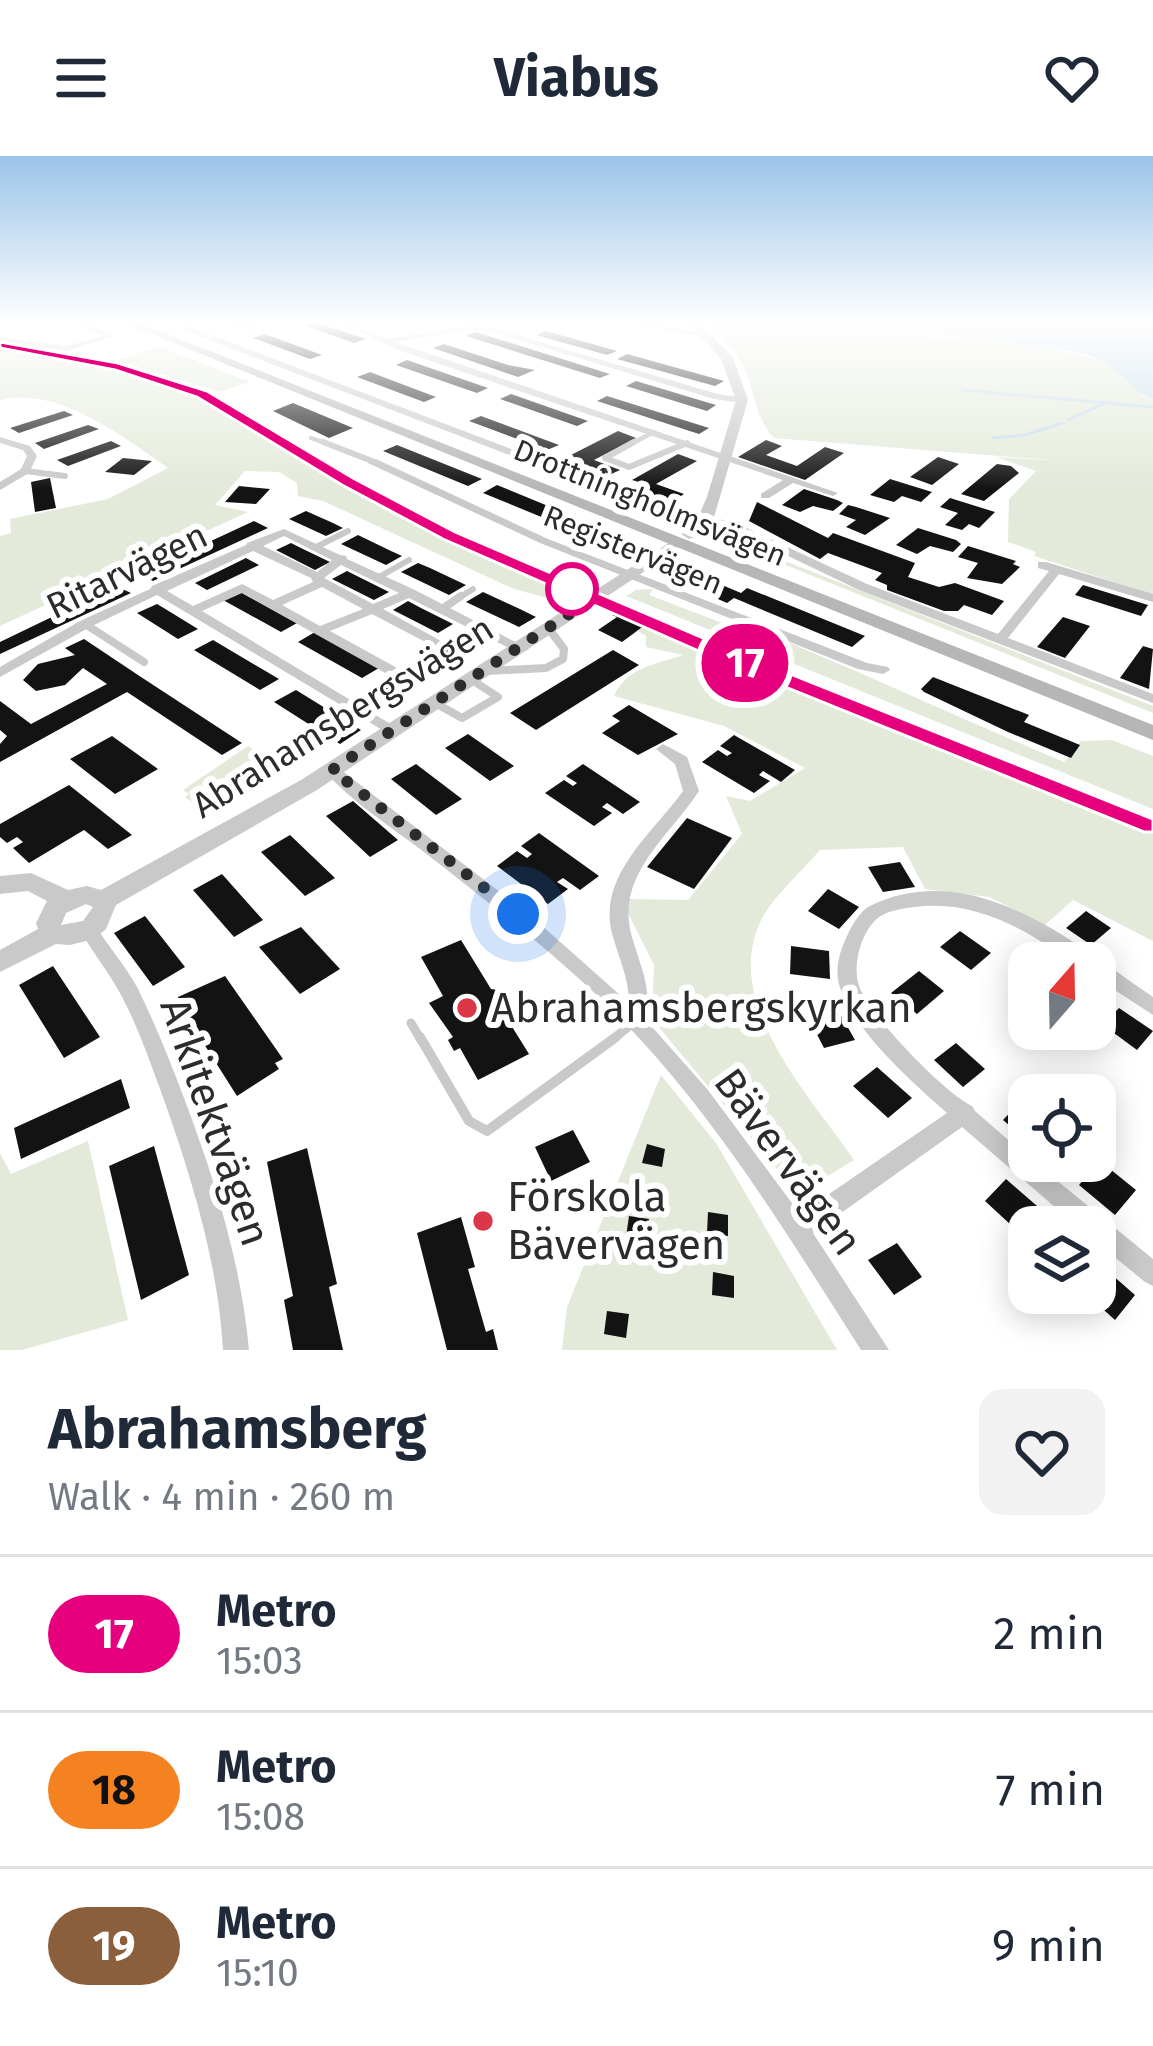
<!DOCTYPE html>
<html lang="en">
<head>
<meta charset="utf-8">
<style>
	body { margin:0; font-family:"Fira Sans",sans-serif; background:#f2f2f3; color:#1f2937; height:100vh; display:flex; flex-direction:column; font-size:45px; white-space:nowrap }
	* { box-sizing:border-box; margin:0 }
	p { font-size:39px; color:#747a83 }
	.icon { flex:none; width:66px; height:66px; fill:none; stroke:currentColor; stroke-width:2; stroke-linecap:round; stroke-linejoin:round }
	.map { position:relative; height:1194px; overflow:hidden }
	.panel { display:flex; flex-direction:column; background:#fff; flex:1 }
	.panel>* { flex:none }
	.badge { padding:0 24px; border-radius:39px; font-size:42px; line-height:78px }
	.needle { width:78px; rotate:20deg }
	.tools { position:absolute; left:1008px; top:786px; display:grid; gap:24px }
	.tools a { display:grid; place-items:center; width:108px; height:108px; border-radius:24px; background:#fff; box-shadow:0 6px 30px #0003; font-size:60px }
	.you { position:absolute; width:60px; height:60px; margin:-30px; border:9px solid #fff; border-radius:50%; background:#1a73e8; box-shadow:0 0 0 18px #1a73e833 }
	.map>.badge { position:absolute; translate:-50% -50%; box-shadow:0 0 0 6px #fff }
	.round { display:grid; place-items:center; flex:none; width:126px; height:126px; border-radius:24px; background:#f2f2f3 }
	.head { display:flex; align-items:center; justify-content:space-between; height:204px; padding:0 48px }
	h1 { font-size:57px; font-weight:700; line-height:90px }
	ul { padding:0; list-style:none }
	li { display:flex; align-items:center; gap:36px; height:156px; padding:0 48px; border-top:3px solid #e0e1e3 }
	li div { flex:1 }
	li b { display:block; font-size:45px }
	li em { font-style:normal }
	li .badge { min-width:132px; font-weight:700; text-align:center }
	header { display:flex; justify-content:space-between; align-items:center; height:156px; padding:0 48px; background:#fff; font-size:54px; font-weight:700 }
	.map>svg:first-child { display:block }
	.green { fill:#e3eada }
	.water { fill:#c7dde9 }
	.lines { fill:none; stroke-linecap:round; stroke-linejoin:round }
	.stream { stroke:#c7dde9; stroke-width:3 }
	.building { fill:#131313 }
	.service-far4 { stroke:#c9c9c9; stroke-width:4.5 }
	.service-far3 { stroke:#c9c9c9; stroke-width:6 }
	.service-far2 { stroke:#c9c9c9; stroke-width:8 }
	.service-far1 { stroke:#c9c9c9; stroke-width:9 }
	.service { stroke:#c9c9c9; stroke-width:10 }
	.minor { fill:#c9c9c9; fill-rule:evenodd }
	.tertiary { fill:#c9c9c9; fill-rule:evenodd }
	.secondary { fill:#b6b6b6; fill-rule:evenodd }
	.rail-far3 { stroke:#818181; stroke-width:3; stroke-dasharray:8 4.5; stroke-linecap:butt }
	.rail-far2 { stroke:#818181; stroke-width:4.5; stroke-dasharray:9 6; stroke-linecap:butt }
	.rail-far1 { stroke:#818181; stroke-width:6; stroke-dasharray:10 9; stroke-linecap:butt }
	.rail { stroke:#818181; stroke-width:8; stroke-dasharray:14 10; stroke-linecap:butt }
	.line { fill:#e6007e; stroke:#fff; stroke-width:3 }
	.walk { stroke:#2c2c2c; stroke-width:12; stroke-dasharray:0 21.6 }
	.stop-dot { fill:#fff; stroke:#e6007e; stroke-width:6 }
	.poi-dot { fill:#db3748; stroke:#fff; stroke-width:4.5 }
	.labels { text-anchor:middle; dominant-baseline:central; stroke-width:12; stroke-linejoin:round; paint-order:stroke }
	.far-street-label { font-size:30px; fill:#2c2c2c; stroke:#fff }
	.street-label { font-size:36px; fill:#2c2c2c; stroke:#fff }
	.near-poi-label { font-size:42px; fill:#2c2c2c; stroke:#fff; text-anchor:start }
	.near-street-label { font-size:42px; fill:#2c2c2c; stroke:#fff }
</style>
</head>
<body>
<header><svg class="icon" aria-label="menu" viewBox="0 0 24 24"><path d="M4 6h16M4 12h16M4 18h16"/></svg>Viabus<svg class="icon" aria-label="heart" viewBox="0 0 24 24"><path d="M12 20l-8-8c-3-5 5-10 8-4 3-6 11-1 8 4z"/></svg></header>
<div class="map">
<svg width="1153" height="1194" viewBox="0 0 1153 1194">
	<rect width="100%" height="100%" fill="#fff"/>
	<!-- green -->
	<path class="green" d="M702,166H896L933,181L1046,191L1112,207L1144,240L1153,243V439L1034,400L1036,396L1008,386L1009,343L1036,315L996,301L1063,305L774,282C754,260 756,237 743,210C734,191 718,179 702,166Z
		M158,190L250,226L219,236L116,204Z
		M0,191C57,201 114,212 169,229C231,249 286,294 342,328C416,371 495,404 573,438L563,446L514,433L323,345L298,340L297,327L279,316L245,315L215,349L248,356L0,470V380L11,377L10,363L108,343L168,312C122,280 58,230 0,244Z
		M729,383L1153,550V557L726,385Z
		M653,433L649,439L730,470L736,465C847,509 954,560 1064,606L1081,585L1112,584L1153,600V653L626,440L636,434Z
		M645,469L1153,676V785L1073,744L1045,769L989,741L925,733L903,691L820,694C803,714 779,735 765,757C715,842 810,939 854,1004L798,1038L652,863L654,809L626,753L629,743L688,744L742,678L726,640L750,645L805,612L724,570L614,540C626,512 656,508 683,499L646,491V480L638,475Z
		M248,590L275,608L203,654L185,641L189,638L183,634Z
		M661,919L716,987L837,1194H562L567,1151Z
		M88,985L128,1164L22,1194H0V997L11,1018Z"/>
	<!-- water -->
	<path class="water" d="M896,166H1153V243C1125,233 1120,207 1083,198C1020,183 958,190 896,166Z"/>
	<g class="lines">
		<!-- stream -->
		<path class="stream" d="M963,234L1153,251
			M1068,264L1103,248
			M993,282L1025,279L1062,267"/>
	</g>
	<!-- building -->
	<path class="building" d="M295,166H315L366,183L354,187Z
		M546,175L617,195L607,199L536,179Z
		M476,176L610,218L600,222L466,180Z
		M265,178L322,199L310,203L253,182Z
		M444,188L508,209L535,214L518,221L433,192Z
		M627,198L724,225L715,230L617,203Z
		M407,204L488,232L477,237L396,209Z
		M370,216L436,241L424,246L357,221Z
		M636,225L716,249L707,255L626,230Z
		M511,238L588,265L577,270L500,243Z
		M607,240L709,272L699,278L597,245Z
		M293,247L353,272L329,282L273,255Z
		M64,255L73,259L19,277L10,272Z
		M481,260L559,289L547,294L469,265Z
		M88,269L99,273L44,293L35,287Z
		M618,275L636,282L594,304L620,314L607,320L573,307L580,304L569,300Z
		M766,284L782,290L766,299L797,310L825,291L844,297L805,324L738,301Z
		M111,285L121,290L68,310L57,304Z
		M397,289L482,323L468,330L383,295Z
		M678,298L697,305L656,328L684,338L672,346L635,331L642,327L632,324Z
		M938,301L959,308L932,329L910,321Z
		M123,302L152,305L134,319L105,316Z
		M997,308L1011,310L1019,317L984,345L961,338Z
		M50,322L56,352L35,356L31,326Z
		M890,323L932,336L921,346L902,340L894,346L870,339Z
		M497,329L587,366L580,369L628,389L614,397L567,377L573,374L483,337Z
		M239,330L249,331L270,333L256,348L225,346Z
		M804,333L837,344L843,347L833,355L813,350L800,356L782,349Z
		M950,342L995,356L979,372L969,368L962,374L945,369L958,357L940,351Z
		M757,346L828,382L833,377L915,407L908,421L939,431L955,427L1004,445L992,459L964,449L958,455H944L887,434V429L875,424L882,417L828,397L820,403L749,365Z
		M848,349L856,351L890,362L865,379L846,371L856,364L839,358Z
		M306,355L333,367L343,372L326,380L289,363Z
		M254,365L268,372L153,425L140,418Z
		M918,372L956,384L961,388L953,396L930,390L917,398L896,389Z
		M358,379L391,395L402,400L386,409L341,388Z
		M291,387L303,393L330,406L315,414L276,394Z
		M968,390L1016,405L1013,408L1020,411L1002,428L967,422L978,407L958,401Z
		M246,402L259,409L207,434L195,427Z
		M418,407L430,412L466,429L449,439L401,416Z
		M347,415L389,436L374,444L332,423Z
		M691,416L741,437L747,432L865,480L852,491L734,442L727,447L677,425Z
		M1083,429L1148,449L1141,460L1075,439Z
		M116,430L131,437L0,498V486Z
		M240,436L297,467L281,476L223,444Z
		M483,436L522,454L536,461L519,471L466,446Z
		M408,445L421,452L453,468L438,477L393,454Z
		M157,448L167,454L198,473L178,483L137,457Z
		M616,456L645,469L622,486L598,474L617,461L612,459Z
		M1063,461L1090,470L1065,502L1037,491Z
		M468,473L491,484L398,544L382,535L462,484L455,481Z
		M315,476L379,512L362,522L298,486Z
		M84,483L141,521L242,587L222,599L127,536L0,606V588L7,580L0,574V545L31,568L107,528L83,512L65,529L36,535L23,524L38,508L75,499L65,492Z
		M213,484L245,503L279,523L260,534L194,494Z
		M1143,490L1153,493L1149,533L1120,522Z
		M613,494L639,509L536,574L510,557Z
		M933,521L1029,559L1024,566L1080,589L1071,602L1008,576L924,536L921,533Z
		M296,534L343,563L361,574L340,588L274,546Z
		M629,549L678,578L638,599L602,577L620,565L612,560Z
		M468,578L514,610L490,625L445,592Z
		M734,579L795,614L781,626L763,615L759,619L770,625L754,637L702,606L718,594L727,600L732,597L720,590Z
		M112,580L158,613L115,638L70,603Z
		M416,608L462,643L436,659L391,623Z
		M583,608L640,646L623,658L607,647L602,651L612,657L594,670L545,637L564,624L573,630L577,627L566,620Z
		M69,629L132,679L108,693L84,674L29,707L13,692L23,686L17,681L7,687L0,681V668Z
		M353,645L398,684L370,701L326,660Z
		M687,662L732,682L694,733L647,711Z
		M539,677L599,720L580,734L563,722L557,726L568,733L548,748L497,710L517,695L527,702L532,698L521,690Z
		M290,679L335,722L305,740L261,696Z
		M900,706L915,731L883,736L868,711Z
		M222,718L263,764L234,781L193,734Z
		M828,733L859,751L839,773L808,755Z
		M1086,755L1111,772L1091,789L1066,772Z
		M145,760L185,811L153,830L114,777Z
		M301,771L340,813L300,838L259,791Z
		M960,775L991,797L971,814L940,791Z
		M461,784L491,833L497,834L493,840L529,898L478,924L460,892L454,895L448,884L453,881L429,847L443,840L421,801Z
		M791,790L829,795L830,823L790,818Z
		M53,810L100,881L64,902L19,829Z
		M919,815L944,835L917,858L891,837Z
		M225,820L283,903L275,907L279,913L237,940L178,847V841Z
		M1119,852L1153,875L1137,894L1103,869Z
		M838,854L855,884L824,892L808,861Z
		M956,887L985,913L963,931L934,904Z
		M877,911L912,942L888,962L853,930Z
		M121,923L130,952L21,1003L14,972Z
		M1022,944L1029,949V986L1003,964Z
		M573,974L590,1006L551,1025L535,991Z
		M647,988L665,993L662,1011L642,1007Z
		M154,990L189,1119L141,1144L109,1010Z
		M307,992L337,1128L329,1131L343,1194H293L284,1144L293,1140L267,1006Z
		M1100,1005L1136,1034L1115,1059L1079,1029Z
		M1006,1023L1044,1056L1023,1080L985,1045Z
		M708,1056L728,1059V1080L707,1077Z
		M629,1060L649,1063L647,1084L626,1081Z
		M461,1061L475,1111L468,1113L486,1176L493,1173L498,1194H447L417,1077Z
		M897,1087L922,1121L894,1139L868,1104Z
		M1095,1104L1135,1139L1115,1164L1085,1137H1095Z
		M713,1116L734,1120V1142L712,1139Z
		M607,1155L629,1158L626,1182L604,1178Z"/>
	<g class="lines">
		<!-- service-far4 -->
		<path class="service-far4" d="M233,166L251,172
			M311,282L331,289
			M629,289L654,276
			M681,289L687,287"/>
		<!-- service-far3 -->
		<path class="service-far3" d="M323,286L372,305
			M634,286L605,302L629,311L687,287
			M25,315L65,320
			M318,390L348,375
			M379,421L409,404
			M457,443L473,433"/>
		<!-- service-far2 -->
		<path class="service-far2" d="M442,453L461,440
			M85,468L144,506
			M488,515L546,512L563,503L564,493L549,473
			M437,548L462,562L498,541L472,524"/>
		<!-- service-far1 -->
		<path class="service-far1" d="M411,867L421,884
			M612,884L634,866"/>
		<!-- service -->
		<path class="service" d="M420,881L469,965L487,975L616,881"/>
		<!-- minor -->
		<path class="minor" d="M73,166H84L114,180L67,195L0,185V181L67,190L103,180Z
			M183,166H191L190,171L585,321L742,370L867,428L998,478L1049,415L1038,412V406H1046L1153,438V446L1059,418L1008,482L1153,538V547L859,434L734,374L577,325L183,174Z
			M338,166H348L387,183L468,170L493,172L718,238L745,242L747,244L742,247L714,243L492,176L468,174L395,186L838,337L833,340L793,327L769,342H761V338L783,324L398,194Z
			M619,166H638L711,179L707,181Z
			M0,281L30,290L37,300L29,317L0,334V326L21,313L27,300L23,294L0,287Z
			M368,303H376L548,383L867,507L888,511L890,514L883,518L858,513L540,387L368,307Z
			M284,373L340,399L346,400L347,403L415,434L529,493L522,497L517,496L409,442L383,453L452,491L375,539L368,535L370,532L389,519L242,437L202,455L399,573L401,576L394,581L157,439L90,471L0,521V511L80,465L150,433L152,430L246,389L247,387ZM284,380L332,404L317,416L263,390ZM253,395L311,422L313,426L273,444L242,428L193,450L167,435ZM341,409L399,437L373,448L324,422ZM322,431L363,453L320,470L282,449ZM372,458L435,491L399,513L330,475Z
			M663,588L687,601L699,635C669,681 614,720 632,781C640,810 653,833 645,863L708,934L800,1058L947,957C911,925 857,878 840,832C835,817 838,801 844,787C849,775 858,756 870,750C896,736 932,732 960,737C1032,749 1094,801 1153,841V859L1095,821V807C1089,807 1082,808 1076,807C1064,804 1049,790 1037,783C999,760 959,745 914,751C904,752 887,755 879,761C861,775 852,809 859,830C870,860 943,936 972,950L975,955L1029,1002V1005H1033L1153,1103V1130L1145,1126L1095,1085V1071H1078L962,971L813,1077L889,1194H861C780,1067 699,932 586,829C535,782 479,739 424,696C391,671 352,646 324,615L327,611H337L531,760L629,847C629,820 617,799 611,773C600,717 654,676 683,635L675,608L656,593Z
			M89,767L95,769C108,790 125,809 137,831C155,867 170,905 184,942C215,1024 241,1107 249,1194H223C218,1107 192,1023 163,941C150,906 138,870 120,837C108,815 92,796 80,774L83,769Z"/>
		<!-- tertiary -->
		<path class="tertiary" d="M688,166H699L733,202L748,244L714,361L695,381L689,383L681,378L699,359L707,341L736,244L721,203Z
			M675,383L683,388L681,391L317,634L116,749L106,773L94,783L70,789L56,788L0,816V794L38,773L36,767L47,745L28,735L0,738V720L31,717L68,734L87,730L101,734L301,624ZM86,748L93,751L83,765L61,769L66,757Z"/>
		<!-- secondary -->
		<path class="secondary" d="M122,166H137L1153,569V584Z"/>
		<!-- rail-far3 -->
		<path class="rail-far3" d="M0,190L118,211L202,238L287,289"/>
		<!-- rail-far2 -->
		<path class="rail-far2" d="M282,286L449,380L597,443"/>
		<!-- rail-far1 -->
		<path class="rail-far1" d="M590,440L1074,638"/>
		<!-- rail -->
		<path class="rail" d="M1066,635L1153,670"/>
	</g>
	<!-- sky -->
	<linearGradient id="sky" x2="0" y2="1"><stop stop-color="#9bc4e8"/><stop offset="0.5" stop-color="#fff"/><stop offset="1" stop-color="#fff" stop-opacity="0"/></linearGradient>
	<rect width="1153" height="333" fill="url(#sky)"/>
	<!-- line -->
	<path class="line" d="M0,186L118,207L207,235L353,322L455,376L748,501L1153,663V676H1144L733,510L443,383L342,329L197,241L115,214L0,192Z"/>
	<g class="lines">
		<!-- walk -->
		<path class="walk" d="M518,758L332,614L595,441L572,433"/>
	</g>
	<!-- markers -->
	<circle class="stop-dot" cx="572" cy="433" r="24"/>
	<g class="poi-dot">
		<circle cx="467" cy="852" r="12"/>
		<circle cx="483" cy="1065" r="12"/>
	</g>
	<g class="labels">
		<!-- far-street labels -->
		<g class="far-street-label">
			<text transform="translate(650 347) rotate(22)">Drottningholmsvägen</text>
			<text transform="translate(633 394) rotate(22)">Registervägen</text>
		</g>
		<!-- street labels -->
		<g class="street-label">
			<text transform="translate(127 415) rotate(-26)">Ritarvägen</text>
			<text transform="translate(343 561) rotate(-32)">Abrahamsbergsvägen</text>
		</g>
		<!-- near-poi labels -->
		<g class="near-poi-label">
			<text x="491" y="852">Abrahamsbergskyrkan</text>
			<text x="507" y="1041">Förskola<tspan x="507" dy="48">Bävervägen</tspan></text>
		</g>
		<!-- near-street labels -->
		<g class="near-street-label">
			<text transform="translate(215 966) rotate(71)">Arkitektvägen</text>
			<text transform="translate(788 1006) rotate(54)">Bävervägen</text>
		</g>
	</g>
</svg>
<div class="tools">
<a><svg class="needle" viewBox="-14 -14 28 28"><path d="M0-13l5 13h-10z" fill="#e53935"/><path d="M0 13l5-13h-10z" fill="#747a83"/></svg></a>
<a><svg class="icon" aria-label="locate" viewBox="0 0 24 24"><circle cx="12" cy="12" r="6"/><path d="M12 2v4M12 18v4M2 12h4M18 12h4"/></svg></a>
<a><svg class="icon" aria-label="layers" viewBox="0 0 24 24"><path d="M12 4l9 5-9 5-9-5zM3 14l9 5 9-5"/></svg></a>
</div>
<div class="you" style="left:518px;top:758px"></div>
<b class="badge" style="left:745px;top:507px;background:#e6007e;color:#fff">17</b>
</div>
<section class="panel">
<div class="head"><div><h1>Abrahamsberg</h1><p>Walk · 4 min · 260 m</p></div><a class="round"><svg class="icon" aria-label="heart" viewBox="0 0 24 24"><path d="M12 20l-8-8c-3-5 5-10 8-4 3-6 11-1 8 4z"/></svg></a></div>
<ul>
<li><span class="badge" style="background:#e6007e;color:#fff">17</span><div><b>Metro</b><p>15:03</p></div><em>2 min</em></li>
<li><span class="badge" style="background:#f58220;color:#111">18</span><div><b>Metro</b><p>15:08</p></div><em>7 min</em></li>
<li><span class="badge" style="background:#8b5e3c;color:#fff">19</span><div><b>Metro</b><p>15:10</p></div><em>9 min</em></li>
</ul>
</section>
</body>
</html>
